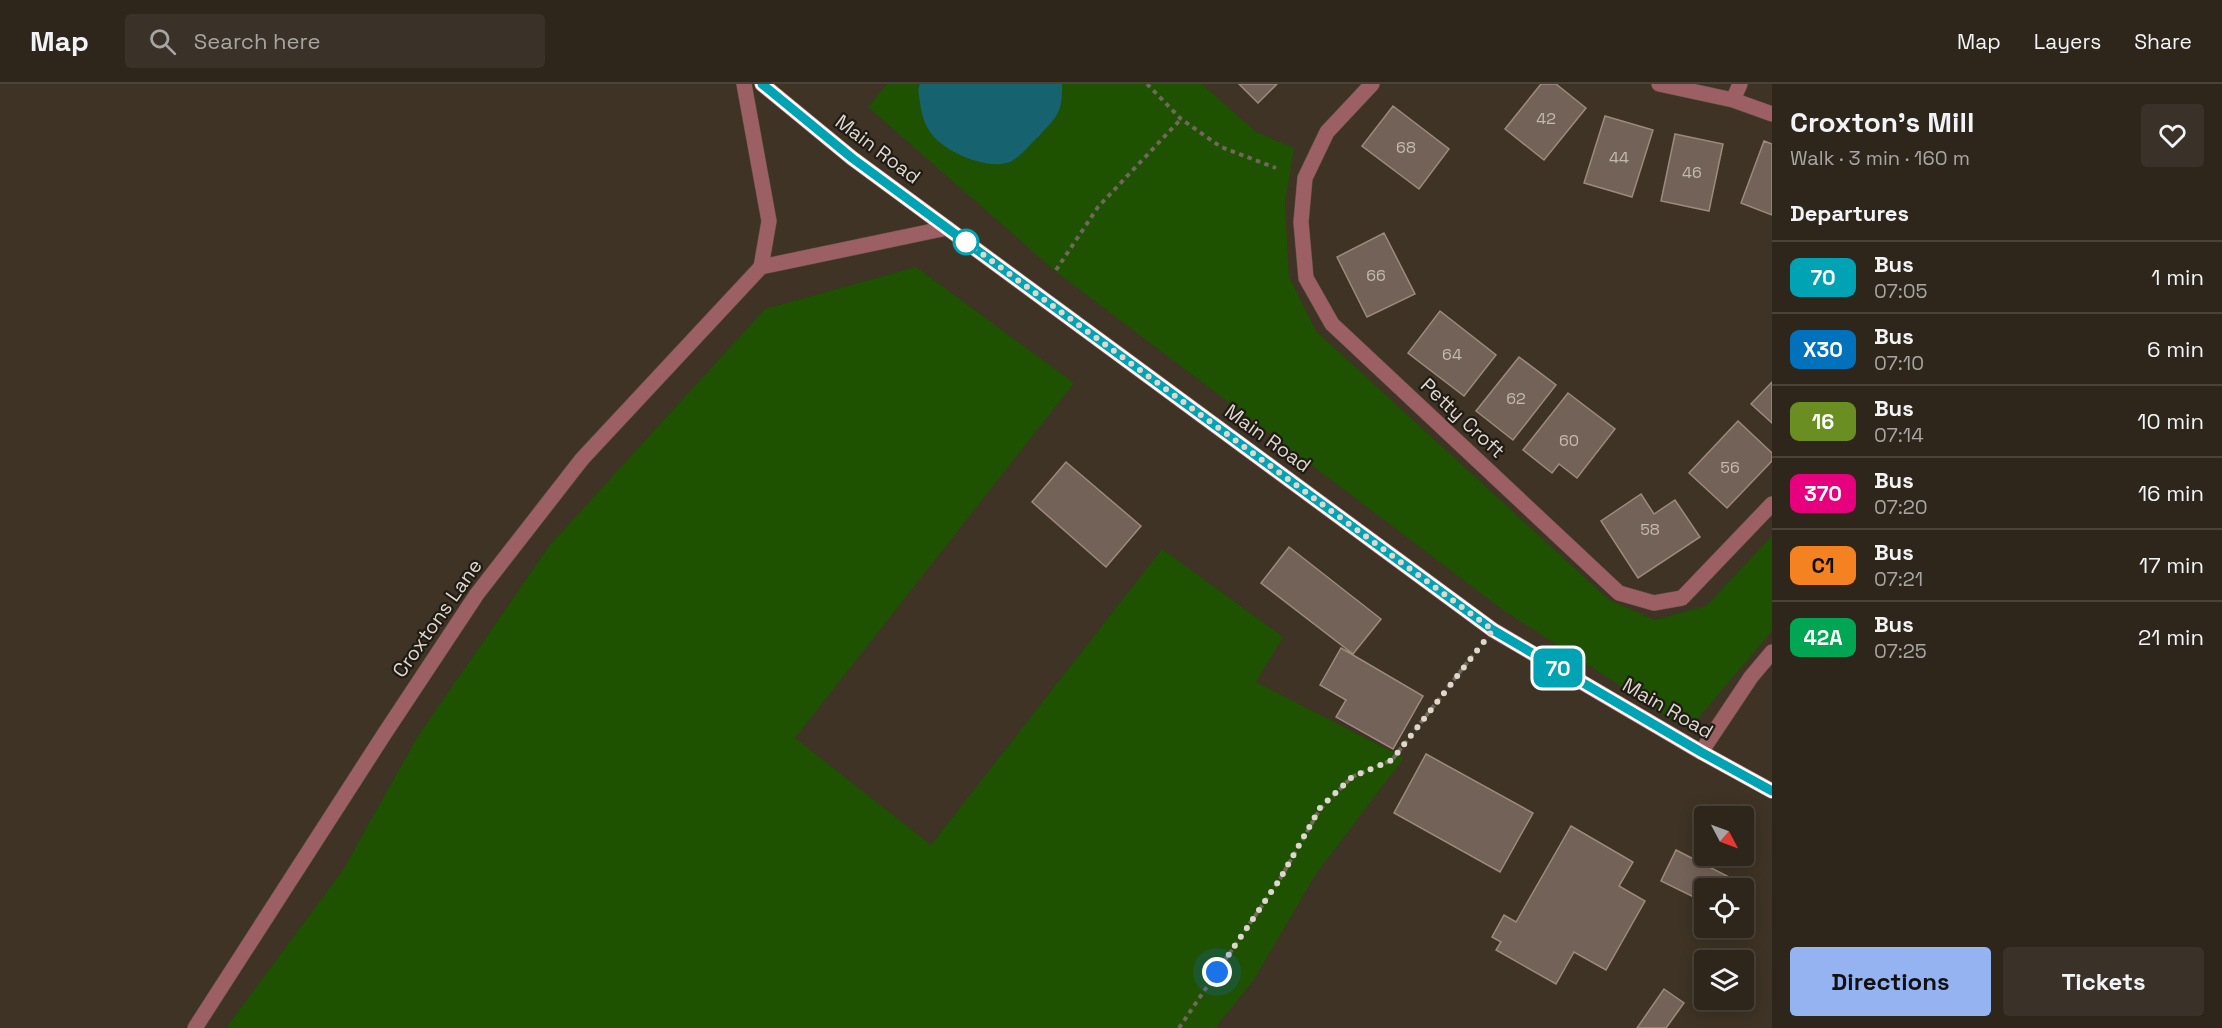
<!DOCTYPE html>
<html lang="en">
<head>
<meta charset="utf-8">
<style>
	body { margin:0; font-family:"Space Grotesk",sans-serif; background:#3a3228; color:#f1f3f6; height:100vh; display:flex; flex-direction:column; font-size:22px; white-space:nowrap }
	* { box-sizing:border-box; margin:0 }
	p { font-size:20px; color:#a7a5a3 }
	.icon { flex:none; width:33px; height:33px; fill:none; stroke:currentColor; stroke-width:2; stroke-linecap:round; stroke-linejoin:round }
	.map { position:relative; flex:1; overflow:hidden }
	.drawer { display:flex; flex-direction:column; background:#2e261b; width:450px }
	.drawer>* { flex:none }
	.badge { padding:0 12px; border-radius:9px; font-size:21px; line-height:39px }
	.needle { width:39px; rotate:131deg }
	.buttons { position:absolute; left:1694px; top:722px; display:grid; gap:12px }
	.buttons a { display:grid; place-items:center; width:60px; height:60px; border-radius:6px; background:#2e261b; box-shadow:0 3px 15px #0003,0 0 0 2px #49433a; font-size:30px }
	.you { position:absolute; width:30px; height:30px; margin:-15px; border:4px solid #fff; border-radius:50%; background:#1a73e8; box-shadow:0 0 0 9px #1a73e833 }
	.map>.badge { position:absolute; translate:-50% -50%; box-shadow:0 0 0 3px #fff }
	h2 { padding:0 18px; font-size:22px; line-height:54px }
	.round { display:grid; place-items:center; flex:none; width:63px; height:63px; border-radius:6px; background:#3a3228 }
	.head { display:flex; align-items:center; justify-content:space-between; height:102px; padding:0 18px }
	h1 { font-size:28px; font-weight:700; line-height:45px }
	.action { display:flex; gap:12px; margin-top:auto; padding:12px 18px }
	.action a { flex:1; height:69px; border-radius:6px; background:#95b2f1; color:#111; font-size:24px; font-weight:700; line-height:69px; text-align:center }
	.action a+a { background:#3a3228; color:#f1f3f6 }
	ul { padding:0; list-style:none }
	li { display:flex; align-items:center; gap:18px; height:72px; padding:0 18px; border-top:2px solid #49433a }
	li div { flex:1 }
	li b { display:block; font-size:22px }
	li em { font-style:normal }
	li .badge { min-width:66px; font-weight:700; text-align:center }
	header { display:flex; align-items:center; gap:36px; box-sizing:border-box; height:84px; padding:0 30px; background:#2e261b; border-bottom:2px solid #49433a }
	header strong { font-size:28px }
	nav { display:flex; gap:33px; margin-inline-start:auto; font-size:21px }
	.search { width:420px; height:54px; background:#3a3228; display:flex; align-items:center; gap:15px; box-sizing:border-box; padding:0 21px; border-radius:6px; color:#a7a5a3; font-size:22px }
	main { display:flex; flex:1; min-height:0 }
	.map>svg:first-child { display:block }
	.green { fill:#1e5100 }
	.water { fill:#17626f }
	.building { fill:#736257; stroke:#9d8a7e; stroke-width:1.5 }
	.lines { fill:none; stroke-linecap:round; stroke-linejoin:round }
	.minor-casing { stroke:#5b5143; stroke-width:16 }
	.major-casing { stroke:#5b5143; stroke-width:16 }
	.path { stroke:#71675a; stroke-width:4; stroke-dasharray:4.5 4.5; stroke-linecap:butt }
	.minor { stroke:#9c5f64; stroke-width:15 }
	.major { stroke:#f38e98; stroke-width:15 }
	.line-casing { stroke:#fff; stroke-width:14 }
	.line { stroke:#00a3b4; stroke-width:9 }
	.walk { stroke:#ded7ce; stroke-width:6; stroke-dasharray:0 10.8 }
	.stop-dot { fill:#fff; stroke:#00a3b4; stroke-width:3 }
	.labels { text-anchor:middle; dominant-baseline:central; stroke-width:4.5; stroke-linejoin:round; paint-order:stroke }
	.number-label { font-size:16px; fill:#c3bab0 }
	.street-label { font-size:20px; fill:#ded7ce; stroke:#201b15 }
</style>
</head>
<body>
<header>
<strong>Map</strong>
<div class="search"><svg class="icon" aria-label="search" viewBox="0 0 24 24"><circle cx="10" cy="10" r="6"/><path d="M15 15l6 6"/></svg>Search here</div>
<nav><a>Map</a><a>Layers</a><a>Share</a></nav>
</header>
<main>
<div class="map">
<svg width="1772" height="944" viewBox="0 0 1772 944">
	<rect width="100%" height="100%" fill="#3e3324"/>
	<!-- green -->
	<path class="green" d="M887,0H1202L1256,48L1294,64L1285,119L1289,193L1316,247L1609,516L1655,536L1706,522L1772,452V547L1701,631L1690,647L1503,526L1055,187L868,23Z
		M916,183L1074,299L795,654L931,761L1162,465L1283,553L1256,598L1404,674L1316,790L1253,897L1215,944H226L343,786L418,652L550,461L765,225Z"/>
	<!-- water -->
	<path class="water" d="M920,0H1062C1063,28 1057,33 1039,52C1031,59 1021,72 1012,77C990,88 943,68 930,48C924,39 921,28 920,18C919,11 917,6 920,0Z"/>
	<!-- building -->
	<path class="building" d="M1239,0H1277L1258,19Z
		M1541,0H1556L1586,24L1544,76L1505,45Z
		M1393,22L1449,65L1419,105L1362,62Z
		M1605,32L1653,46L1632,113L1584,99Z
		M1675,50L1723,60L1709,127L1661,117Z
		M1764,57L1772,60V131L1741,119Z
		M1384,149L1415,210L1367,233L1337,173Z
		M1440,227L1496,271L1464,312L1408,269Z
		M1519,273L1556,301L1513,356L1476,327Z
		M1772,298V339L1751,320Z
		M1568,309L1615,345L1577,394L1559,380L1552,389L1523,366Z
		M1738,337L1772,369V377L1727,424L1689,389Z
		M1066,378L1141,442L1106,483L1032,418Z
		M1641,410L1654,430L1675,416L1700,453L1638,494L1601,437Z
		M1289,463L1381,535L1353,570L1261,499Z
		M1341,564L1423,612L1393,665L1336,633L1346,616L1320,601Z
		M1426,670L1533,729L1500,788L1394,729Z
		M1571,742L1633,778L1619,802L1645,817L1606,886L1574,868L1556,900L1496,866L1501,858L1492,853L1504,831L1516,838Z
		M1676,766L1735,796L1731,804H1704V818L1661,797Z
		M1664,905L1684,919L1666,944H1637Z"/>
	<g class="lines">
		<!-- minor casing -->
		<g class="minor-casing">
			<path id="minor" d="M1372,0L1327,48L1305,94L1301,138L1306,194L1332,240L1619,509L1654,519L1682,514L1772,420
				M1659,0L1733,16L1772,30
				M1733,16L1740,0
				M761,183L947,144
				M1701,668L1751,593L1772,568
				M195,944L383,652L477,510L582,375L761,183L769,137L744,0"/>
		</g>
		<!-- major casing -->
		<g class="major-casing">
			<path id="major" d="M762,0L852,74L1493,546L1701,668L1772,707"/>
		</g>
		<!-- path -->
		<path class="path" d="M1147,0L1181,35L1221,63L1276,84
			M1056,186L1098,123L1181,35
			M1179,944L1280,795L1320,725L1352,693L1392,676L1473,571"/>
		<!-- minor -->
		<use href="#minor" class="minor"/>
		<!-- major -->
		<use href="#major" class="major"/>
	</g>
	<g class="lines">
		<!-- line casing -->
		<g class="line-casing">
			<path id="line" d="M762,0L852,74L1493,546L1701,668L1772,707"/>
		</g>
		<!-- line -->
		<use href="#line" class="line"/>
		<!-- walk -->
		<path class="walk" d="M966,158L1493,546L1392,676L1352,693L1320,724L1280,795L1217,888"/>
	</g>
	<!-- markers -->
	<circle class="stop-dot" cx="966" cy="158" r="12"/>
	<g class="labels">
		<!-- number labels -->
		<g class="number-label">
			<text x="1546" y="34">42</text>
			<text x="1406" y="63">68</text>
			<text x="1619" y="73">44</text>
			<text x="1692" y="88">46</text>
			<text x="1376" y="191">66</text>
			<text x="1452" y="270">64</text>
			<text x="1516" y="314">62</text>
			<text x="1569" y="356">60</text>
			<text x="1730" y="383">56</text>
			<text x="1650" y="445">58</text>
		</g>
		<!-- street labels -->
		<g class="street-label">
			<text transform="translate(878 65) rotate(37)">Main Road</text>
			<text transform="translate(1463 334) rotate(43)">Petty Croft</text>
			<text transform="translate(1268 354) rotate(36)">Main Road</text>
			<text transform="translate(437 534) rotate(-55)">Croxtons Lane</text>
			<text transform="translate(1668 624) rotate(30)">Main Road</text>
		</g>
	</g>
</svg>
<div class="buttons">
<a><svg class="needle" viewBox="-14 -14 28 28"><path d="M0-13l5 13h-10z" fill="#e53935"/><path d="M0 13l5-13h-10z" fill="#a7a5a3"/></svg></a>
<a><svg class="icon" aria-label="locate" viewBox="0 0 24 24"><circle cx="12" cy="12" r="6"/><path d="M12 2v4M12 18v4M2 12h4M18 12h4"/></svg></a>
<a><svg class="icon" aria-label="layers" viewBox="0 0 24 24"><path d="M12 4l9 5-9 5-9-5zM3 14l9 5 9-5"/></svg></a>
</div>
<div class="you" style="left:1217px;top:888px"></div>
<b class="badge" style="left:1558px;top:584px;background:#00a3b4;color:#fff">70</b>
</div>
<section class="drawer">
<div class="head"><div><h1>Croxton's Mill</h1><p>Walk · 3 min · 160 m</p></div><a class="round"><svg class="icon" aria-label="heart" viewBox="0 0 24 24"><path d="M12 20l-8-8c-3-5 5-10 8-4 3-6 11-1 8 4z"/></svg></a></div>
<h2>Departures</h2>
<ul>
<li><span class="badge" style="background:#00a3b4;color:#fff">70</span><div><b>Bus</b><p>07:05</p></div><em>1 min</em></li>
<li><span class="badge" style="background:#0072bc;color:#fff">X30</span><div><b>Bus</b><p>07:10</p></div><em>6 min</em></li>
<li><span class="badge" style="background:#6b8e23;color:#fff">16</span><div><b>Bus</b><p>07:14</p></div><em>10 min</em></li>
<li><span class="badge" style="background:#e6007e;color:#fff">370</span><div><b>Bus</b><p>07:20</p></div><em>16 min</em></li>
<li><span class="badge" style="background:#f58220;color:#111">C1</span><div><b>Bus</b><p>07:21</p></div><em>17 min</em></li>
<li><span class="badge" style="background:#00a651;color:#fff">42A</span><div><b>Bus</b><p>07:25</p></div><em>21 min</em></li>
</ul>
<div class="action"><a>Directions</a><a>Tickets</a></div>
</section>
</main>
</body>
</html>
